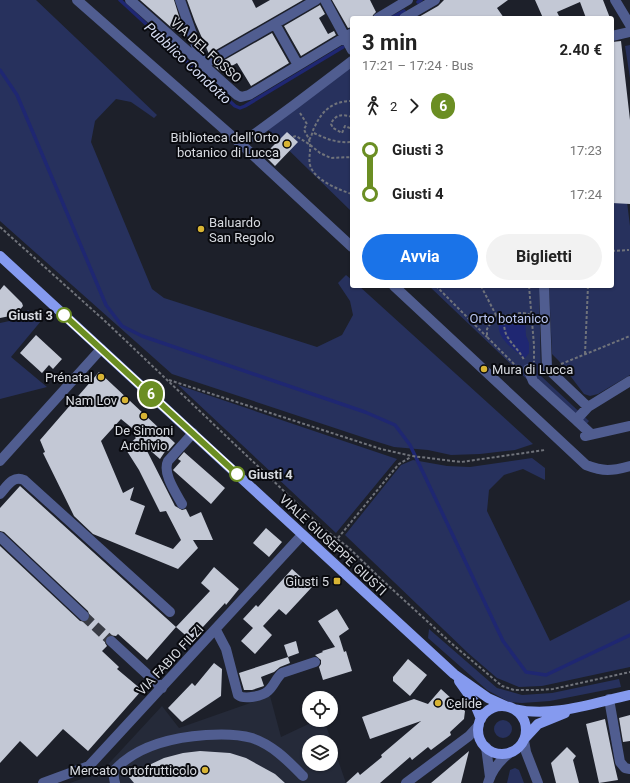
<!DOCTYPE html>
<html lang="it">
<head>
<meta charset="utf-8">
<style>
	body { margin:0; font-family:Roboto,sans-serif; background:#f2f2f2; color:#222; height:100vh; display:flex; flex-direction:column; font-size:15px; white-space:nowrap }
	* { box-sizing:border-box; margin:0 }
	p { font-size:13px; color:#767676 }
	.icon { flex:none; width:22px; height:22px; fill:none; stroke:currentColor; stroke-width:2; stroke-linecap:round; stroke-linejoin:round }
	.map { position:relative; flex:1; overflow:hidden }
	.details { position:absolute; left:350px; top:16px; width:264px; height:272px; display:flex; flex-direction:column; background:#fff; border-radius:4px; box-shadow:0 1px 3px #0004 }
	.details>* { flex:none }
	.badge { padding:0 8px; border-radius:13px; font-size:14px; line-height:26px }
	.controls { position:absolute; left:302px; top:691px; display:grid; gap:8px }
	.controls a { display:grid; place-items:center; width:36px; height:36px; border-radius:50%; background:#fff; box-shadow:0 1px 3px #0004; font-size:20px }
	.map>.badge { position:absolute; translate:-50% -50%; box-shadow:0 0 0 2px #fff }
	.legs { display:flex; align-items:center; gap:6px; height:44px; padding:0 12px; font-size:13px }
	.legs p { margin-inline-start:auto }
	.overview { display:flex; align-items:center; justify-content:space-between; height:68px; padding:0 12px }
	h1 { font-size:22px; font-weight:700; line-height:30px }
	.cta { display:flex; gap:8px; margin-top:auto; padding:8px 12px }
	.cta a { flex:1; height:46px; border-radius:24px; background:#1a73e8; color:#fff; font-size:16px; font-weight:700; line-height:46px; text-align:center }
	.cta a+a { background:#f2f2f2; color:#222 }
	ul { padding:0 12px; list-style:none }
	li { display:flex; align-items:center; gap:14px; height:44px; font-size:15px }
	li i { display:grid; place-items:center; width:6px; height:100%; margin:0 5px; background:currentColor }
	li i::after { content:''; width:10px; height:10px; margin:-5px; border:3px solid; border-radius:50%; background:#fff }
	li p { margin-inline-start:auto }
	li:first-child i { background:linear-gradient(#0000 50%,currentColor 0) }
	li:last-child i { background:linear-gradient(currentColor 50%,#0000 0) }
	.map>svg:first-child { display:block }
	.built { fill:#252a39; fill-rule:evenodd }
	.green { fill:#27315d }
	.water { fill:#1f2772 }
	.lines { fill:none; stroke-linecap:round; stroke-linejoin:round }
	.stream { stroke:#1f2772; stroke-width:3.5 }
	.building { fill:#c3c8d5; fill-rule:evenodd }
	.minor-tunnel { stroke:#393c45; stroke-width:10; stroke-dasharray:10 5; stroke-linecap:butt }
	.path { stroke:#70737b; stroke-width:2; stroke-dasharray:3 2; stroke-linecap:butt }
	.minor { stroke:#505d90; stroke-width:10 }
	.major { stroke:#859aef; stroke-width:10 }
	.line-1-casing { stroke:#fff; stroke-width:9 }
	.line-1 { stroke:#6b8e23; stroke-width:6 }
	.poi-dot { fill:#d8b434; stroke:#090a0f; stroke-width:1.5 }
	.stop-1-dot { fill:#fff; stroke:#6b8e23; stroke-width:2 }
	.labels { text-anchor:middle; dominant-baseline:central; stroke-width:4; stroke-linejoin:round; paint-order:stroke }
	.street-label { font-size:13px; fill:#d7dae0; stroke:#090a0f }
	.poi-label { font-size:13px; fill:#d7dae0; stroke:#090a0f; text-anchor:end }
	.stop-label { font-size:13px; font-weight:bold; fill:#d7dae0; stroke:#090a0f; text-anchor:end }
	.park-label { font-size:13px; fill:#b9c5f1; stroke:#090a0f }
	.water-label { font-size:14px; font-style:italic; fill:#d5dcf2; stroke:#090a0f }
</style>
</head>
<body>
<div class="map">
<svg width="630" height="783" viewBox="0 0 630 783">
	<rect width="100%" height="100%" fill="#1d202a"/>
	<!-- built -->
	<path class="built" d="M270,696L281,737L317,720H324L346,783H70L101,772L162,706L179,728ZM309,742H331V764H309Z"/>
	<!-- green -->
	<path class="green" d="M0,0H36L157,115L154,118L131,102L116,99L95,121L91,142L152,289L164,298L317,347L342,335L353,315L350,301L338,283L346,275L352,280V286H359L533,444L515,450L480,454L451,455L428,450L394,447L368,439L172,374L0,221Z
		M630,45V78L625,46Z
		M352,66V212L266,128Z
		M627,202L630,226V375L598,394L590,396L584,394L559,361L552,354L549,286H612V203Z
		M429,286H539L541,376L589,421L581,431Z
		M28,310L41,321L11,357L47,387L0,399V323L19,319Z
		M178,385L397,459L336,533Z
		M532,458L545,468V480L523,469L504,475L489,490L487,511L550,641L630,600V667L542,686L519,687L497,678L468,653L345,535L401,465L413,460L447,466L470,467Z
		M429,629L497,688L508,691L522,695L552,693L619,679L621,687L550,701L522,703L509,702L487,690L428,638Z
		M494 729a9 9 0 1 1 18 0a9 9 0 1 1-18 0Z
		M515,768L519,770L524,783H507L510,770Z"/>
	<!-- water -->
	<path class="water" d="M510,318L525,319L526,336L529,343V353L525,358C515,352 496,337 499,324Z"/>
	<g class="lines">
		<!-- stream -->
		<path class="stream" d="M120,0L235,106L240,108L245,106L343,47
			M418,2L421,0
			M391,18L404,11
			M0,70L17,95L106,305L122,326L142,336L365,412L395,425L410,445L503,641L526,672L546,675L630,635"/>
	</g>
	<!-- building -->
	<path class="building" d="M140,0H174L182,26L173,29Z
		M187,0H252L256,8L270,0H303L209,54L195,22Z
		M332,0H370L376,12L373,15L372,18H352V27L348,28Z
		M444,0H508L497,8L504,18H417L438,6Z
		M535,0H603L610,18H586L580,2L557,12L560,18H543Z
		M320,5L325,14L319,18L328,34L334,31L336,35L301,56L284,26Z
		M272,33L289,63L251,86L237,63L221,72L214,66Z
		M621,41L630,120V204L612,203V42Z
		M287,132L298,142L275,166L264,155Z
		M4,285L22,303L23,306L14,317L10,316L0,318V290Z
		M36,335L62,359L53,369L49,365L42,373L20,353Z
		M99,372L175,443L168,451L166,450L160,459L144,445L175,506L182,510L186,509L190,517L201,512L213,540H193L198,548L178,569L93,534L74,516L43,453L45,452L40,440ZM121,419L138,433L135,437L136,438L125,448L139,470L160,512L166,511L181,540L173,549L135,534L145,506L130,500L134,487L123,493L101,441Z
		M184,452L225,488L211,504L174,471L173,470L181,461L178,459Z
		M20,486L176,627L147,660L118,634L116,636L109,635L106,637L105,643L107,646L102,651L119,667L117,669L142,690L88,751L63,729L37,757L20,741L0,763V546L80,621L86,622L90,617L88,611L4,532L0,531V508Z
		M266,528L282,542L269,557L253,543Z
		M214,567L239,589L226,605L225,603L191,640L176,627L210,591L201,583Z
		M292,569L312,587L286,615L279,609L263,626L272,635L255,654L241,641L253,628L243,619L256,605L258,607Z
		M337,609L349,629L339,636L344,652L346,651L352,671L323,680L319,667L321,664V660L315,655L323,652L322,651L335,647L318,621Z
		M296,641L299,653L288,657L284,645Z
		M288,657L290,663L280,667L274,672L261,677L264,686L252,690H244L239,673Z
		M408,659L427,675L410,696L393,681V677Z
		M214,663L222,669L221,696L182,722L168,708L192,683L195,686Z
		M441,689L465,711L464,719L450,732L451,735L431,750L428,747L412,760L410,757L380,783H346L358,772L360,775L382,757L381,755L421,721L370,739L362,717L414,699L428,704Z
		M630,715V741L623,742L619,718Z
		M605,719L614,763L618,780L599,783L586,724Z
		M567,747L576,756L573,760L579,783H556L551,763Z
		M200,751L230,753L246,758L275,774L285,783H134L129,777L147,766L164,758L183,753Z
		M469,751L461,783H431Z"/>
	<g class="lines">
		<!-- minor-tunnel -->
		<path class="minor-tunnel" d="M84,616L111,641"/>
		<!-- path -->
		<path class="path" d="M300,113L307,124L304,129C305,133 308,136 309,140C312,147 308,157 310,165C314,180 339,190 352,194
			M352,117C343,114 335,114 331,124L333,128L342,133L345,126L352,129
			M314,133C326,139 337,143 350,142L352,140
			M293,137L296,136L309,144L320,153L331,158L352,157
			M309,140C313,134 312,131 315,126C323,109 334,101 352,101
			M0,227L105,321L325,530L348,547L381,579L451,643L502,686L514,690H539L553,689L630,672
			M612,251L629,250
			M436,286L487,337
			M481,286L496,315C510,319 517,309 531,315
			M529,286L534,345V362
			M496,315L487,329V337L518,368
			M503,317C504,323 504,331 507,336C512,345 520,351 524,360
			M585,354L588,286
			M561,364L630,336
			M169,380L381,449L412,456L461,462L545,450
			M338,538L393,471L399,464L411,457"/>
		<!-- minor -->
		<path class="minor" d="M77,0L241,144L352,247
			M130,0L237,95L241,97L249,95L352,33
			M180,0L203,65L316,0
			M325,0L352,50
			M615,0L630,25
			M378,18L408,0
			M404,18L435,0
			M275,24L298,65
			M612,36L630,32
			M241,144L294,105L352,61
			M394,286L586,465C604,472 611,471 630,466
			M544,286L547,368L588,407
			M528,369L533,381L576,420
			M591,434L576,420L588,407L630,381
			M585,436L630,426
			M0,461L101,349
			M0,494C7,486 13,475 24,480L170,612
			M182,504C176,493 162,473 168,461L193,433
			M0,537L84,616
			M216,630L226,649L238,695C244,700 263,696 268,691C274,686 276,678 282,673L315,662
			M111,641L162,688
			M609,699L620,762L625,768L630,769
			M524,741L526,752L538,783
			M486,747L490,777
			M43,783L89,766L302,535
			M115,783C114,779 113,775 114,771C116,768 120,765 123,762C145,744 178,737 206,735C220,734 238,734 252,738C273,745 288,761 303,776
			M406,783L469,736L479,725
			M488,783C492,769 500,760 511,752"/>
		<!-- major -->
		<path class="major" d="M0,256L454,674L488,698L508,707
			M459,681L474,702L481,719
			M478 730a24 24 0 1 1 48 0a24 24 0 1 1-48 0Z
			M514,709C552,718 593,703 630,695
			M525,738L538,724L565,713"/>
	</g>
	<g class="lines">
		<!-- line-1 casing -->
		<g class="line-1-casing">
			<path id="line-1" d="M64,315L237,474"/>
		</g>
		<!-- line-1 -->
		<use href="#line-1" class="line-1"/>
	</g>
	<!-- markers -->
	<g class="poi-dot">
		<circle cx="287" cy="144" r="4"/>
		<circle cx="201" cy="229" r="4"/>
		<circle cx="484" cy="369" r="4"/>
		<circle cx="101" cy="377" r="4"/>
		<circle cx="125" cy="400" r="4"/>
		<circle cx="144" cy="416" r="4"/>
		<rect x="333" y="577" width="8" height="8" rx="2"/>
		<circle cx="438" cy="703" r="4"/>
		<circle cx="205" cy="770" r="4"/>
	</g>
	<g class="stop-1-dot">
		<circle cx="64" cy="315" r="7"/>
		<circle cx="237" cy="474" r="7"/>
	</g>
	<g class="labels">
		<!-- street labels -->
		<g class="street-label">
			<text transform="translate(206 50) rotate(42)">VIA DEL FOSSO</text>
			<text transform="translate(333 545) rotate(43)">VIALE GIUSEPPE GIUSTI</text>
			<text transform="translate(170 660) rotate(-47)">VIA FABIO FILZI</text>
		</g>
		<!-- poi labels -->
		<g class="poi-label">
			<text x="279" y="137">Biblioteca dell'Orto<tspan x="279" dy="15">botanico di Lucca</tspan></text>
			<text x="209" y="222" text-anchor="start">Baluardo<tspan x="209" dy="15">San Regolo</tspan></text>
			<text x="492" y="369" text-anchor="start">Mura di Lucca</text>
			<text x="93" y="377">Prénatal</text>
			<text x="117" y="400">Nam Lov</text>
			<text x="144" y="430" text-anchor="middle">De Simoni<tspan x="144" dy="15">Archivio</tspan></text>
			<text x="329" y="581">Giusti 5</text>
			<text x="446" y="703" text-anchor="start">Celide</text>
			<text x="197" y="770">Mercato ortofrutticolo</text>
		</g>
		<!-- stop labels -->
		<g class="stop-label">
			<text x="53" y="315">Giusti 3</text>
			<text x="248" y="474" text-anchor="start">Giusti 4</text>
		</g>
		<!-- park labels -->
		<g class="park-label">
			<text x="509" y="318">Orto botanico</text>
		</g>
		<!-- water labels -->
		<g class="water-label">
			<text transform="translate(188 63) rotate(43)">Pubblico Condotto</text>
		</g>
	</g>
</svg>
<div class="controls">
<a><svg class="icon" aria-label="locate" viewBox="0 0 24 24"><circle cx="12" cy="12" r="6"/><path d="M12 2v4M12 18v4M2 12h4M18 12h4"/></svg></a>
<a><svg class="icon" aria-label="layers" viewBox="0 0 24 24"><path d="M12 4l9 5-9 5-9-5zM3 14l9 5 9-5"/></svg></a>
</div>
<b class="badge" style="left:151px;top:394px;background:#6b8e23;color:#fff">6</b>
<section class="details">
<div class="overview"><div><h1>3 min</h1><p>17:21 – 17:24 · Bus</p></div><b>2.40 €</b></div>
<div class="legs"><svg class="icon" aria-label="walk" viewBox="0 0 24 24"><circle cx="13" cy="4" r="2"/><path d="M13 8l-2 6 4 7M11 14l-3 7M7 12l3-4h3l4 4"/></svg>2<svg class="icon" aria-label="forward" viewBox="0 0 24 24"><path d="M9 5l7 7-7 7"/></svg><b class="badge" style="background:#6b8e23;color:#fff">6</b></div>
<ul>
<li><i style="color:#6b8e23"></i><b>Giusti 3</b><p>17:23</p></li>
<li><i style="color:#6b8e23"></i><b>Giusti 4</b><p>17:24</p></li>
</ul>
<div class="cta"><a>Avvia</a><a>Biglietti</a></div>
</section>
</div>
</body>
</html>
